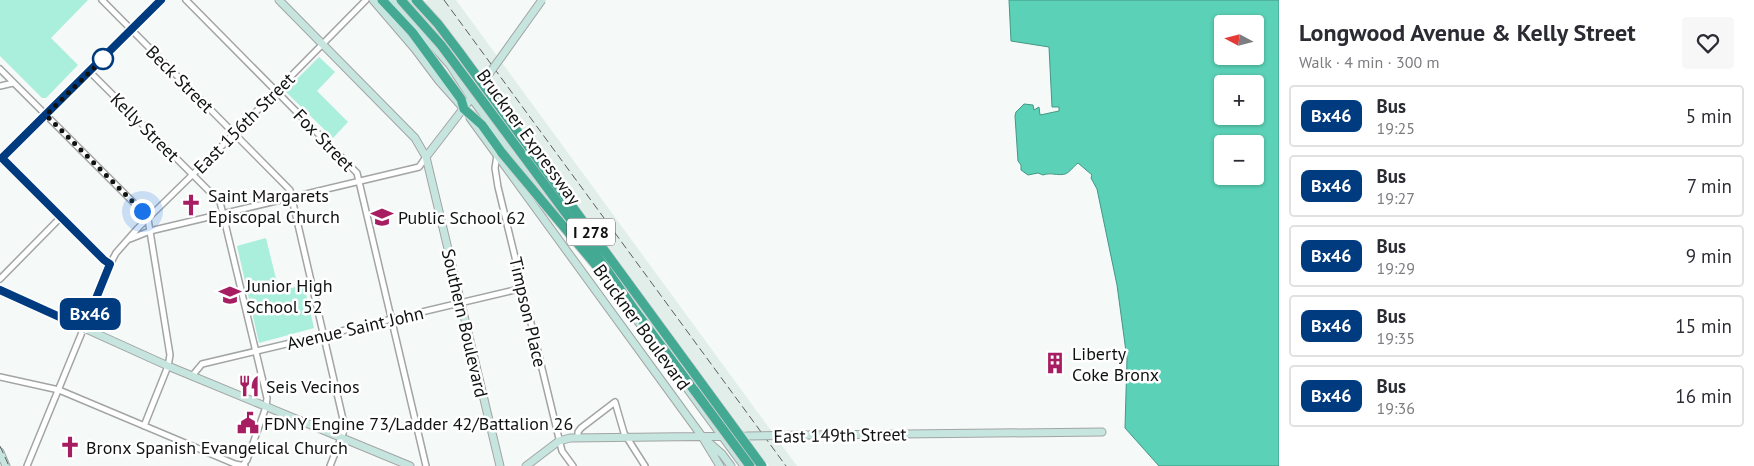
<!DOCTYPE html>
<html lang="en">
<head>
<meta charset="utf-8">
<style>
	body { margin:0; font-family:"PT Sans",sans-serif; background:#f7f7f7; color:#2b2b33; height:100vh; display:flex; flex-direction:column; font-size:19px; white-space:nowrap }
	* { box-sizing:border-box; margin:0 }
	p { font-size:16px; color:#7c7c81 }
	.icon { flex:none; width:28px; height:28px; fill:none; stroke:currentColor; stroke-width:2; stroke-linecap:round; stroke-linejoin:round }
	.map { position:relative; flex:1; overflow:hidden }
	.details { display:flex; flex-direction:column; background:#fff; width:475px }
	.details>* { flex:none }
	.badge { padding:0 10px; border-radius:8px; font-size:18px; line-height:32px }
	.needle { width:32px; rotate:277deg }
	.tools { position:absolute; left:1214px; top:15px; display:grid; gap:10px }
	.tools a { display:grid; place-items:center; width:50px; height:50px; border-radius:5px; background:#fff; box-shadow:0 1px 4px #0004; font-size:25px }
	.you { position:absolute; width:25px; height:25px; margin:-12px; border:4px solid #fff; border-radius:50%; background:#1a73e8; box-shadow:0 0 0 8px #1a73e833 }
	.map>.badge { position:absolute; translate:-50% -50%; box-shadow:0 0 0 2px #fff }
	.round { display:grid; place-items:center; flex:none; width:52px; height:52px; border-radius:5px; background:#f7f7f7 }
	.head { display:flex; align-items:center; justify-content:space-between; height:85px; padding:0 20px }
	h1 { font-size:24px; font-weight:700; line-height:38px }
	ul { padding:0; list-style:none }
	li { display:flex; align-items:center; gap:15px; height:62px; margin:0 10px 8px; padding:0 10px; border:2px solid #e1e1e2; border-radius:5px }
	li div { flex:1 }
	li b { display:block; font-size:19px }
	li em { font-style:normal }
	li .badge { min-width:55px; font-weight:700; text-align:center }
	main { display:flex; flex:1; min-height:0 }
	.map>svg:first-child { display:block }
	.built { fill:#e1eeea }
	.green { fill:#aaeedc }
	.water { fill:#5bd1b7; stroke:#449785; fill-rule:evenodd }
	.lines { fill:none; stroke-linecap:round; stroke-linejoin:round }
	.street-casing { stroke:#a2a5a4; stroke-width:8 }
	.secondary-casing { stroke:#a2a5a4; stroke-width:9 }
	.highway-casing { stroke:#d4d4d4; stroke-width:11 }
	.street { stroke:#fff; stroke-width:5 }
	.secondary { stroke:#c7e5df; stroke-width:7 }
	.highway { stroke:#44a993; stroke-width:9 }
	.rail { stroke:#5b5d5c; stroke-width:1; stroke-dasharray:8 4; stroke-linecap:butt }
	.secondary-bridge-casing { stroke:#a2a5a4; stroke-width:9; stroke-linecap:butt }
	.highway-bridge-casing { stroke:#d4d4d4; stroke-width:11; stroke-linecap:butt }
	.secondary-bridge { stroke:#c7e5df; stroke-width:7 }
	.highway-bridge { stroke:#44a993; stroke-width:9 }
	.line-casing { stroke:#fff; stroke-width:11 }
	.line { stroke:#003b80; stroke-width:8 }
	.walk { stroke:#101111; stroke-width:5; stroke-dasharray:0 9 }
	.stop-dot { fill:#fff; stroke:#003b80; stroke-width:2.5 }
	.labels { text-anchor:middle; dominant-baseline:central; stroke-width:5; stroke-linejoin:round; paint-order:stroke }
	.shield { fill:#fff; stroke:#585858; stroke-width:1 }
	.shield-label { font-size:16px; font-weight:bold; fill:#101111 }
	.street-label { font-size:18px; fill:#101111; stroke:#fff }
	.poi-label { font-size:18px; fill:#101111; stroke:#fff; text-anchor:start }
</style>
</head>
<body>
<main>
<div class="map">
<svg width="1279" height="466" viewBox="0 0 1279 466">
	<rect width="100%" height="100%" fill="#f5f9f7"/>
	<!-- built -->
	<path class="built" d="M428,0H456L797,466H769L496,92L454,36L425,2Z"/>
	<!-- green -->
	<path class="green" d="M0,0H88L51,38L78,65L46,98H42L0,56Z
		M319,57L335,72L317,91L348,122L333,138L285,91Z
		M266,238L279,291L304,285L314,328L259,343L237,246Z"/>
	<!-- water -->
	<path class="water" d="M1009,0H1279V466H1159L1125,428L1127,359L1117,285L1097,189L1091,178L1092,175L1078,163C1074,166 1069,173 1065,174C1057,176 1051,172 1043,175L1038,173L1028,175L1021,170V165L1018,161L1015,116L1016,112L1024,104L1033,105L1034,110L1039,107L1040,115L1059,111V107H1052L1049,47L1011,41ZM1222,24H1255V56H1222ZM1222,84H1255V116H1222ZM1222,144H1255V176H1222Z"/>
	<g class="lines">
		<!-- street casing -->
		<g class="street-casing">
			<path id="street" d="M102,0L290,190L345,428L330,466
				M186,0L357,173L426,466
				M0,69L143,212L148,219L170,355L168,366L144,426
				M90,72L220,202L267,398L266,407L247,460L242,466
				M0,86L13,83
				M497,155L495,168L498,187L562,451L573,466
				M0,157L104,260L110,264
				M130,239L150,231L415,168L419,167L426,157
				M0,279L61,217
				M192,376L202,364L523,288
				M0,377L59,390L235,464L245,466
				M578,437V432L581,428L615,402L624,433L645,466
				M27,466L110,264L116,253L138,228L235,133L366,0"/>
		</g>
		<!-- secondary casing -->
		<g class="secondary-casing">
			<path id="secondary" d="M279,0L415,138L426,157L500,466
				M373,0L415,49L439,81L464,109
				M392,0L450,65L472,99L563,220
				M408,0L436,30L566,206
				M470,118L701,435L720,466
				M426,157L473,96
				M0,160L161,0
				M602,255L672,354
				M598,267L744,466
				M0,290L168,366L410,466
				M811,435L1102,432
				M707,441L722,454L731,466
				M0,452L6,466
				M526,466L559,441L570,438L743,436"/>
		</g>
		<!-- highway casing -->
		<g class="highway-casing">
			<path id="highway" d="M382,0L412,32L461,99L464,109L482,125L502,153
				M636,312L694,390"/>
		</g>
		<!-- street -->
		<use href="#street" class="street"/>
		<!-- secondary -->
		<use href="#secondary" class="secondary"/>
		<!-- highway -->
		<use href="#highway" class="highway"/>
		<!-- rail -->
		<path class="rail" d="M444,0L786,466
			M0,446L9,466"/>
		<!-- secondary-bridge casing -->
		<g class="secondary-bridge-casing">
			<path id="secondary-bridge" d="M484,81L542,0
				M746,436L811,435"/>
		</g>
		<!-- highway-bridge casing -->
		<g class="highway-bridge-casing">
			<path id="highway-bridge" d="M401,0L441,45L591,247L636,312
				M416,0L438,24L460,53L762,466
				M502,153L600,270
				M694,390L750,466"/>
		</g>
		<!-- secondary-bridge -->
		<use href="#secondary-bridge" class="secondary-bridge"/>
		<!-- highway-bridge -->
		<use href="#highway-bridge" class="highway-bridge"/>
	</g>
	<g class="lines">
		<!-- line casing -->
		<g class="line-casing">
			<path id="line" d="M0,290L84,328L110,264L104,260L2,158L161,0"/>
		</g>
		<!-- line -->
		<use href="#line" class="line"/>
		<!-- walk -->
		<path class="walk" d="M103,59L105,57L46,115L142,211"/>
	</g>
	<!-- icons -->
	<defs>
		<g id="church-bare" transform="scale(1.725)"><path d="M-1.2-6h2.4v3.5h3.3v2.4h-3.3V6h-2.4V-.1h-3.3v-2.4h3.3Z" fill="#a71d62" stroke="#fff" stroke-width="2.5" paint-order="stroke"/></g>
		<g id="school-bare" transform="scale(1.725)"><path d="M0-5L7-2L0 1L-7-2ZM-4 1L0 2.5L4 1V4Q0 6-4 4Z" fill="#a71d62" stroke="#fff" stroke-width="2.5" paint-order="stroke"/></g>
		<g id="building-bare" transform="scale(1.725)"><path d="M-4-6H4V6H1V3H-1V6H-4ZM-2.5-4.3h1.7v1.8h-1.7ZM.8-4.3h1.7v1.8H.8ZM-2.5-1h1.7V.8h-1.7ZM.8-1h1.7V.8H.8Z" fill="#a71d62" stroke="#fff" stroke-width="2.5" paint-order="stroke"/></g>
		<g id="restaurant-bare" transform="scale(1.725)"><path d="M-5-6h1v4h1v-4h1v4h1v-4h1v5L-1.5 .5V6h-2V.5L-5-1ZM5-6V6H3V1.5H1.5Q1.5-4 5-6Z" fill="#a71d62" stroke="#fff" stroke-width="2.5" paint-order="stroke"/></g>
		<g id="civic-bare" transform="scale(1.725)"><path d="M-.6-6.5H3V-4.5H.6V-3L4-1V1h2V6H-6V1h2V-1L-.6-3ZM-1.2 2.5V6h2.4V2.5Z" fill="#a71d62" stroke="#fff" stroke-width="2.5" paint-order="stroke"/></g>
	</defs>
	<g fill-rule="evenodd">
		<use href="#church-bare" x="191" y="205"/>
		<use href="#school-bare" x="382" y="217"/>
		<use href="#school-bare" x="230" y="295"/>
		<use href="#building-bare" x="1055" y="363"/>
		<use href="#restaurant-bare" x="249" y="386"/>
		<use href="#civic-bare" x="248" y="423"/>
		<use href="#church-bare" x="70" y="447"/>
	</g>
	<!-- markers -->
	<circle class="stop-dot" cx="103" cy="59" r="10"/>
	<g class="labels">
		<!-- shield labels -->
		<rect class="shield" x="567" y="218.5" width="48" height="27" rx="4"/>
		<g class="shield-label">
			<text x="591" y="232">I 278</text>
		</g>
		<!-- street labels -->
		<g class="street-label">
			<text transform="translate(180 79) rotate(45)">Beck Street</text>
			<text transform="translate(244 123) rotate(-45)">East 156th Street</text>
			<text transform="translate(145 127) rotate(45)">Kelly Street</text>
			<text transform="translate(529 137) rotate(54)">Bruckner Expressway</text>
			<text transform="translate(324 140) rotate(46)">Fox Street</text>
			<text transform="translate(528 312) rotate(77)">Timpson Place</text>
			<text transform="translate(465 323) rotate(77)">Southern Boulevard</text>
			<text transform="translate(642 327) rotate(54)">Bruckner Boulevard</text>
			<text transform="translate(355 328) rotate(-13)">Avenue Saint John</text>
			<text transform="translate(840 435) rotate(-1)">East 149th Street</text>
		</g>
		<!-- poi labels -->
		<g class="poi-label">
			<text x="208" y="195">Saint Margarets<tspan x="208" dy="21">Episcopal Church</tspan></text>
			<text x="398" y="217">Public School 62</text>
			<text x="246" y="285">Junior High<tspan x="246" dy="21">School 52</tspan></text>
			<text x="1072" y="353">Liberty<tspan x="1072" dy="21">Coke Bronx</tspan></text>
			<text x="266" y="386">Seis Vecinos</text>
			<text x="264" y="423">FDNY Engine 73/Ladder 42/Battalion 26</text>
			<text x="86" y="447">Bronx Spanish Evangelical Church</text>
		</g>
	</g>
</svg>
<div class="tools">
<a><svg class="needle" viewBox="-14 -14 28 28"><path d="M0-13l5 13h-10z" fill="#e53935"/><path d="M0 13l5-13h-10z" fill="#7c7c81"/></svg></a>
<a>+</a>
<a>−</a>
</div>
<div class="you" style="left:142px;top:211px"></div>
<b class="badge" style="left:90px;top:314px;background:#003b80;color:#fff">Bx46</b>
</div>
<section class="details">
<div class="head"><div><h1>Longwood Avenue &amp; Kelly Street</h1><p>Walk · 4 min · 300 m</p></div><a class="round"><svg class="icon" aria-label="heart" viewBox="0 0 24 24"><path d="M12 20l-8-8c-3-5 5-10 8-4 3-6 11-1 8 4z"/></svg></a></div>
<ul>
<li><span class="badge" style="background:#003b80;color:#fff">Bx46</span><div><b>Bus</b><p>19:25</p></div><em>5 min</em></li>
<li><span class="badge" style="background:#003b80;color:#fff">Bx46</span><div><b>Bus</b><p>19:27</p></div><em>7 min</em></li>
<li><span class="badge" style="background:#003b80;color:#fff">Bx46</span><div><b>Bus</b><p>19:29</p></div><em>9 min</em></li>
<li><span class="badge" style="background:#003b80;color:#fff">Bx46</span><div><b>Bus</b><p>19:35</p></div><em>15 min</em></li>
<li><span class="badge" style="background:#003b80;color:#fff">Bx46</span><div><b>Bus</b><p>19:36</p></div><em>16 min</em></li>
</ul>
</section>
</main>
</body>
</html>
